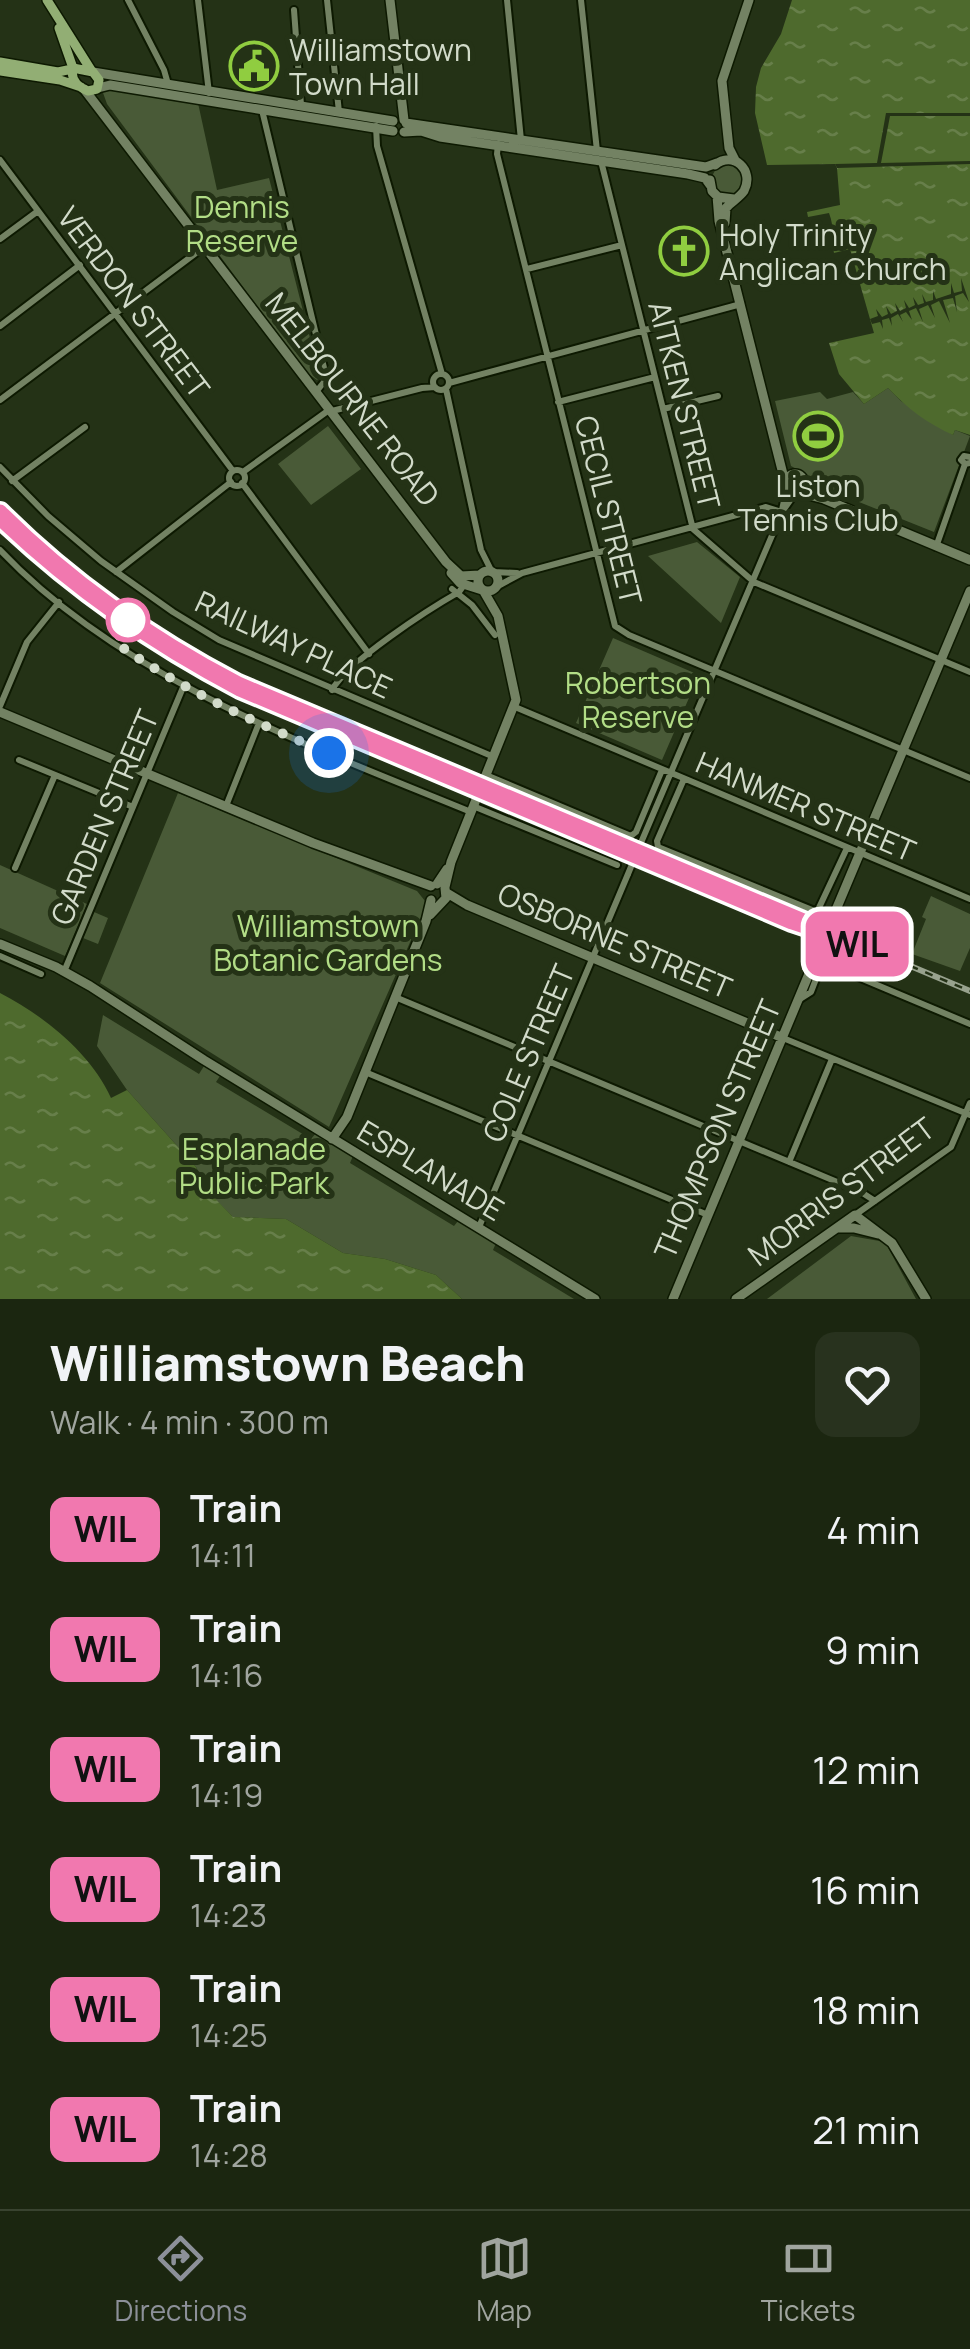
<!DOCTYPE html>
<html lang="en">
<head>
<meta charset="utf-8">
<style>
	body { margin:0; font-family:Manrope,sans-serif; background:#28321e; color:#f1f3f6; height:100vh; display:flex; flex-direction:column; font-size:38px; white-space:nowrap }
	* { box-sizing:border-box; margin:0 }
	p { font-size:32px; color:#a0a59f }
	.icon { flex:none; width:55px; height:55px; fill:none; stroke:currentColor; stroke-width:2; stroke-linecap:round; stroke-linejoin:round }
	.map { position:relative; height:1299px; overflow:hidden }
	.panel { display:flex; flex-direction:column; background:#1b2610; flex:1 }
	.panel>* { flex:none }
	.badge { padding:0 20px; border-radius:15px; font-size:35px; line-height:65px }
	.you { position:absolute; width:50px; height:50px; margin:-25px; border:8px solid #fff; border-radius:50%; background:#1a73e8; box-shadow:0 0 0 15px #1a73e833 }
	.map>.badge { position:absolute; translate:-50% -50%; box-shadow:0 0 0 5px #fff }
	.round { display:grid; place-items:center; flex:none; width:105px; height:105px; border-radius:20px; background:#28321e }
	.summary { display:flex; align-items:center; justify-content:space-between; height:170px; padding:0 50px }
	h1 { font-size:48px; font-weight:800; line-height:75px }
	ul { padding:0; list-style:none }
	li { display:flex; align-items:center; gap:30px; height:120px; padding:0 50px }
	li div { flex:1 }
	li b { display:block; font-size:38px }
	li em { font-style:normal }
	li .badge { min-width:110px; font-weight:700; text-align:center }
	.tab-bar { display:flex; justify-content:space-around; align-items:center; height:140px; border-top:2px solid #394330; background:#1b2610; font-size:28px; color:#a0a59f }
	.tab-bar a { display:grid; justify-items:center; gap:5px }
	.tab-bar .selected { color:#8c9099 }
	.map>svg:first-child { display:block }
	.green { fill:#495a37 }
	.water { fill:url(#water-ripples) }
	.pier { fill:#243216 }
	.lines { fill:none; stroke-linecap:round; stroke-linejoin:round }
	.street-casing { stroke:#0d1901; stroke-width:10 }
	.secondary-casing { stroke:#0d1901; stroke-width:12 }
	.primary-casing { stroke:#0d1901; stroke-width:12 }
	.street { stroke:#738263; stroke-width:6 }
	.secondary { stroke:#738263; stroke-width:9 }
	.primary { stroke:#92ae74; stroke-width:9 }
	.rail-casing { stroke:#98a28e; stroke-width:6 }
	.rail { stroke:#243216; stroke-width:2.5; stroke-dasharray:8; stroke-linecap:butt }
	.street-bridge-casing { stroke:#0d1901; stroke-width:10; stroke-linecap:butt }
	.secondary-bridge-casing { stroke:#0d1901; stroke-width:12; stroke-linecap:butt }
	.street-bridge { stroke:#738263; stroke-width:6 }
	.secondary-bridge { stroke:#738263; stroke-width:9 }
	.line-casing { stroke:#fff; stroke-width:22 }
	.line { stroke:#f178af; stroke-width:15 }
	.walk { stroke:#d2dbca; stroke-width:10; stroke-dasharray:0 18 }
	.stop-dot { fill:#fff; stroke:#f178af; stroke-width:5 }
	.labels { text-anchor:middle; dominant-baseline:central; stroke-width:10; stroke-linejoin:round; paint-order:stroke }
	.poi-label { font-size:30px; fill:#d2dbca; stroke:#243216; text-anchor:start }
	.park-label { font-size:30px; fill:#b2dd86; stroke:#243216 }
	.street-label { font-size:30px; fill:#d2dbca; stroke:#243216 }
</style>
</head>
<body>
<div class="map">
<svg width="970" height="1299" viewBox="0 0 970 1299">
	<defs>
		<pattern id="water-ripples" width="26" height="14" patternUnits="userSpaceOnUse" patternTransform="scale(2.5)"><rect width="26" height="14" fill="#4e6a2d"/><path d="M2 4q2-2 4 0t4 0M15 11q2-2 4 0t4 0" fill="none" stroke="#677f4a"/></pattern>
	</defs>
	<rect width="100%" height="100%" fill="#243216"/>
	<!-- green -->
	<path class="green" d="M107,88L198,103L217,190L269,178L320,377L317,380L307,373L107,104L102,90Z
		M712 180a16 16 0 1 1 32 0a16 16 0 1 1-32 0Z
		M888,388L901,401L953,435L955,430L970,436L934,532L809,482L806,474L791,466L775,401L820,392L827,399L853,392L864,404Z
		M328,426L361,469L311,505L278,464Z
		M697,542L740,577L721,623L648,556Z
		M613,638L699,675L662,760L576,723Z
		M178,793L417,891L425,901L422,915L329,1127L100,983Z
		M0,865L87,904L65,956L0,928Z
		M931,896L970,914V948L960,971L912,954L926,919L922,917Z
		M94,912L108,918L98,944L83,938Z
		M103,1015L199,1074L204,1066L220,1076L216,1082L311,1139L316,1133L353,1156L350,1163L454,1226L458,1221L496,1243L493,1250L574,1299H462L436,1275L385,1259L343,1253L286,1219L233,1217L207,1191L196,1167L127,1090L97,1046Z
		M851,1236L885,1242L916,1299H767Z"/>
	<!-- water -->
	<path class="water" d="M792,0H970V435L955,430L953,435C927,423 908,409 888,388L864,404L839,374L829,343L874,333L850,249L834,253C831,239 835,228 829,213L808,217L807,212L840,205L837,168L835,164L767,165L755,113L756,87L761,68L781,34Z
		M0,993C43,1015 91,1053 111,1098L127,1090L196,1167L202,1185L233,1217L286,1219L343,1253L385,1259L436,1275L462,1299H0Z"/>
	<!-- pier -->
	<path class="pier" d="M886,113H970V116H890L881,163L970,161V164L837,168L835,164L877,163Z
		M961,278L969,302L963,293L955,296L957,312L953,298L943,300L950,323L939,301L931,305L935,318L928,305L919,309L923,322L916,308L909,311L912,320L906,312L900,315L903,322L898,314L891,318L892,326L889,318L882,320L883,329L880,322L872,324L870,319L878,316L876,309L882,317L888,314L886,306L891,314L897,311L895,303L900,311L906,308L904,300L909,308L915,305L913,297L918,305L924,303L922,294L926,302L933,300V291L936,299L951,294V283L954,293L962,291Z"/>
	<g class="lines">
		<!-- street casing -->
		<g class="street-casing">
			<path id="street" d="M128,0L164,70L168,84
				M198,0L209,93
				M327,0L339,112
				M507,0L521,140
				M581,0L597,151
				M294,10L301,105
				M262,110L325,372L324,382L316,392
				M376,126L377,146L442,374
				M498,144L497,154L615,626L629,635L970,778
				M0,160L233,471
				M601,161L693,529L754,582L970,672
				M0,239L38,211
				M527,269L622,245
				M0,326L80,265
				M433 382a8 8 0 1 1 16 0a8 8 0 1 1-16 0Z
				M449,383L741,304
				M446,389L481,550L492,572
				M0,400L204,247
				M558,402L655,377
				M663,409L718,396
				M332,411L422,388L435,387
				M970,457L964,456L961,460L965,464L970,463
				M0,467L48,516L101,561L173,612L219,640L494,757
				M229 478a8 8 0 1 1 16 0a8 8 0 1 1-16 0Z
				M243,472L329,410
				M12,481L85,427
				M242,483L369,654
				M782,510L787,487
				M756,513L779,519
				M936,547L965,464
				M0,550C122,679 310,746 471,812
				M116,572L231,482
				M493,572L517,573
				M498,586L522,573L766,507L782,512
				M452,589L472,605L495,635
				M332,690C347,662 429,609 459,592L464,585
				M0,706L27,642L59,602
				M515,707L970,899
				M19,760L133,807
				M486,775L631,836L636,832L662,770
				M684,779L657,841L658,847L817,912L847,848
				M226,806L259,723
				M473,806L617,865
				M640,845L782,512L796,492
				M15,868L55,775
				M0,956L41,974
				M66,967L184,685
				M395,997L861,1192L875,1201
				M800,999L811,992L821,966L827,964L970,1024
				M783,1038L970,1115
				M365,1072L708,1215
				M789,1162L832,1059
				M855,1215L951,1147L970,1103
				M479,1227L628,874"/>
		</g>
		<!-- secondary casing -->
		<g class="secondary-casing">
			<path id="secondary" d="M390,0L404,120
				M93,72L393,121
				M98,88L110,85L393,131
				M84,89L446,562L461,576L480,575
				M406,123L706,167L717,163
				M404,132L421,131L440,137L688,174L705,178L710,185
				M735,160L729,148L722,81L749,0
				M715,165C733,150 755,170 744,191C739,198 731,202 726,208L725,223
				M710,180L712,191L718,197L734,199
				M717,196L719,221L786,486
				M786 483a9 9 0 1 1 18 0a9 9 0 1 1-18 0Z
				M797,492L824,499L970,560
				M478 581a10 10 0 1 1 20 0a10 10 0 1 1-20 0Z
				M451,573L460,583L482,590
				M0,712L313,843L431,886
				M437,884L447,869
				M445,887L451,862L516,700L498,616L483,590
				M447,893L467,905L783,1038
				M430,915L446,898L445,888
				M830,924L970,591
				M0,944L56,967L90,986L204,1060L595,1299
				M332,1139L347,1117L426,921L431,900
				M840,1228H854L878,1234
				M673,1299L821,945
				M736,1299L855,1215L892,1243L926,1299"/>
		</g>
		<!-- primary casing -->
		<g class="primary-casing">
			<path id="primary" d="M47,0L91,70
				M59,28L73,68
				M0,62L58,72L72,69
				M73,68L93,72L99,80L97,89L88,91C78,87 70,79 73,68Z
				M0,71L60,80L81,87"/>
		</g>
		<!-- street -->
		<use href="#street" class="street"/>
		<!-- secondary -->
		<use href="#secondary" class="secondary"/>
		<!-- primary -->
		<use href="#primary" class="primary"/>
		<!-- rail casing -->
		<g class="rail-casing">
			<path id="rail" d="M0,512C70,583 150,638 238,684L970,991"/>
		</g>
		<!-- rail -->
		<use href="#rail" class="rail"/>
		<!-- street-bridge casing -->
		<g class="street-bridge-casing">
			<path id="street-bridge" d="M628,874L640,845"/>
		</g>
		<!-- secondary-bridge casing -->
		<g class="secondary-bridge-casing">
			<path id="secondary-bridge" d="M821,945L830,924"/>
		</g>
		<!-- street-bridge -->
		<use href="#street-bridge" class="street-bridge"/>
		<!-- secondary-bridge -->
		<use href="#secondary-bridge" class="secondary-bridge"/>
	</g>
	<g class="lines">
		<!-- line casing -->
		<g class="line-casing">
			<path id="line" d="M0,512C70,582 150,638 238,684L858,944L792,922L240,689C152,643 72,587 0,518"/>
		</g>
		<!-- line -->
		<use href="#line" class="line"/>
		<!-- walk -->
		<path class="walk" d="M128,620L116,643C181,689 255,723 329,753"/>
	</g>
	<!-- icons -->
	<defs>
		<g id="civic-ring" transform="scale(2.5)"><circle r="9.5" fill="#243216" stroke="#90cd40" stroke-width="1.5"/><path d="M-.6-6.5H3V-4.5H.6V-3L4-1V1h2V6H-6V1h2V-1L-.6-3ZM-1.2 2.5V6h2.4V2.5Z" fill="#90cd40"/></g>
		<g id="church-ring" transform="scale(2.5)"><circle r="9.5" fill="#243216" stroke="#90cd40" stroke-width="1.5"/><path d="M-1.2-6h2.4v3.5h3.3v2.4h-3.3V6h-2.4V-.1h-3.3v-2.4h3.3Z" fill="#90cd40"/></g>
		<g id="stadium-ring" transform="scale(2.5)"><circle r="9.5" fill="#243216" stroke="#90cd40" stroke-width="1.5"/><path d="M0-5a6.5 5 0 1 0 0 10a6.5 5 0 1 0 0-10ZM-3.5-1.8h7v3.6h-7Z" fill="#90cd40"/></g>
	</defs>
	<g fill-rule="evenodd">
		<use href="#civic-ring" x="254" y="66"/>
		<use href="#church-ring" x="684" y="251"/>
		<use href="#stadium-ring" x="818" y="436"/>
	</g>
	<!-- markers -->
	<circle class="stop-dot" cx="128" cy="620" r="20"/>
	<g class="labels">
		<!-- poi labels -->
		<g class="poi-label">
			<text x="289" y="49">Williamstown<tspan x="289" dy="34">Town Hall</tspan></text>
			<text x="719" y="234">Holy Trinity<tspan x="719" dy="34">Anglican Church</tspan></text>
			<text x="818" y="485" text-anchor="middle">Liston<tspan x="818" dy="34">Tennis Club</tspan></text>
		</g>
		<!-- park labels -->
		<g class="park-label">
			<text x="242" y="206">Dennis<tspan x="242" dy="34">Reserve</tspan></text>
			<text x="638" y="682">Robertson<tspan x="638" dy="34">Reserve</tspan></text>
			<text x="328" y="925">Williamstown<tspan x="328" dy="34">Botanic Gardens</tspan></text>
			<text x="254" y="1148">Esplanade<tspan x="254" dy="34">Public Park</tspan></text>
		</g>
		<!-- street labels -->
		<g class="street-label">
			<text transform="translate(134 302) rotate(53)">VERDON STREET</text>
			<text transform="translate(353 399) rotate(52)">MELBOURNE ROAD</text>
			<text transform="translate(685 405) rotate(76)">AITKEN STREET</text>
			<text transform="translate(609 510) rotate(76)">CECIL STREET</text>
			<text transform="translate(294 644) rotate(25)">RAILWAY PLACE</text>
			<text transform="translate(806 806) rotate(23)">HANMER STREET</text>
			<text transform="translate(104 817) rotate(-67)">GARDEN STREET</text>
			<text transform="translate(615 940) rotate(23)">OSBORNE STREET</text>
			<text transform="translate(528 1053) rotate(-67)">COLE STREET</text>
			<text transform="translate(717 1129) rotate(-67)">THOMPSON STREET</text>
			<text transform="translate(431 1170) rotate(31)">ESPLANADE</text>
			<text transform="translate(841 1191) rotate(-37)">MORRIS STREET</text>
		</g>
	</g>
</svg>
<div class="you" style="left:329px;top:753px"></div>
<b class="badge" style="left:857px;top:944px;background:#f178af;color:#111">WIL</b>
</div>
<section class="panel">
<div class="summary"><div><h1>Williamstown Beach</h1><p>Walk · 4 min · 300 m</p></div><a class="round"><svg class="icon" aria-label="heart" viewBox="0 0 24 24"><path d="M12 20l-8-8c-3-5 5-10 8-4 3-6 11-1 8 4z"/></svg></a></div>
<ul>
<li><span class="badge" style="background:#f178af;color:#111">WIL</span><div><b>Train</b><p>14:11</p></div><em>4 min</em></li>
<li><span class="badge" style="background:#f178af;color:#111">WIL</span><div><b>Train</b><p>14:16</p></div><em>9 min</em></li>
<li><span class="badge" style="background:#f178af;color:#111">WIL</span><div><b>Train</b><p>14:19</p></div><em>12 min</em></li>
<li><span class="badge" style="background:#f178af;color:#111">WIL</span><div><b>Train</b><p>14:23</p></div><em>16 min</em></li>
<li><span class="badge" style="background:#f178af;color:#111">WIL</span><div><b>Train</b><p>14:25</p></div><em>18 min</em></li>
<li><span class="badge" style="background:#f178af;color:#111">WIL</span><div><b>Train</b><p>14:28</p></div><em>21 min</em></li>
</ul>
</section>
<nav class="tab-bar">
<a class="selected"><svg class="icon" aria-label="directions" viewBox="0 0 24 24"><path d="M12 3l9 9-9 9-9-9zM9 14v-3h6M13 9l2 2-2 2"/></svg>Directions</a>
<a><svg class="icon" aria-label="map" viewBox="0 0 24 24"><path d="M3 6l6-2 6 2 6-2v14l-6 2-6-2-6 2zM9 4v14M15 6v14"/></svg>Map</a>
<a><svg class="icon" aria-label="tickets" viewBox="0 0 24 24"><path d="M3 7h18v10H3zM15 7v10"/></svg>Tickets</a>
</nav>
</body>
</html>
